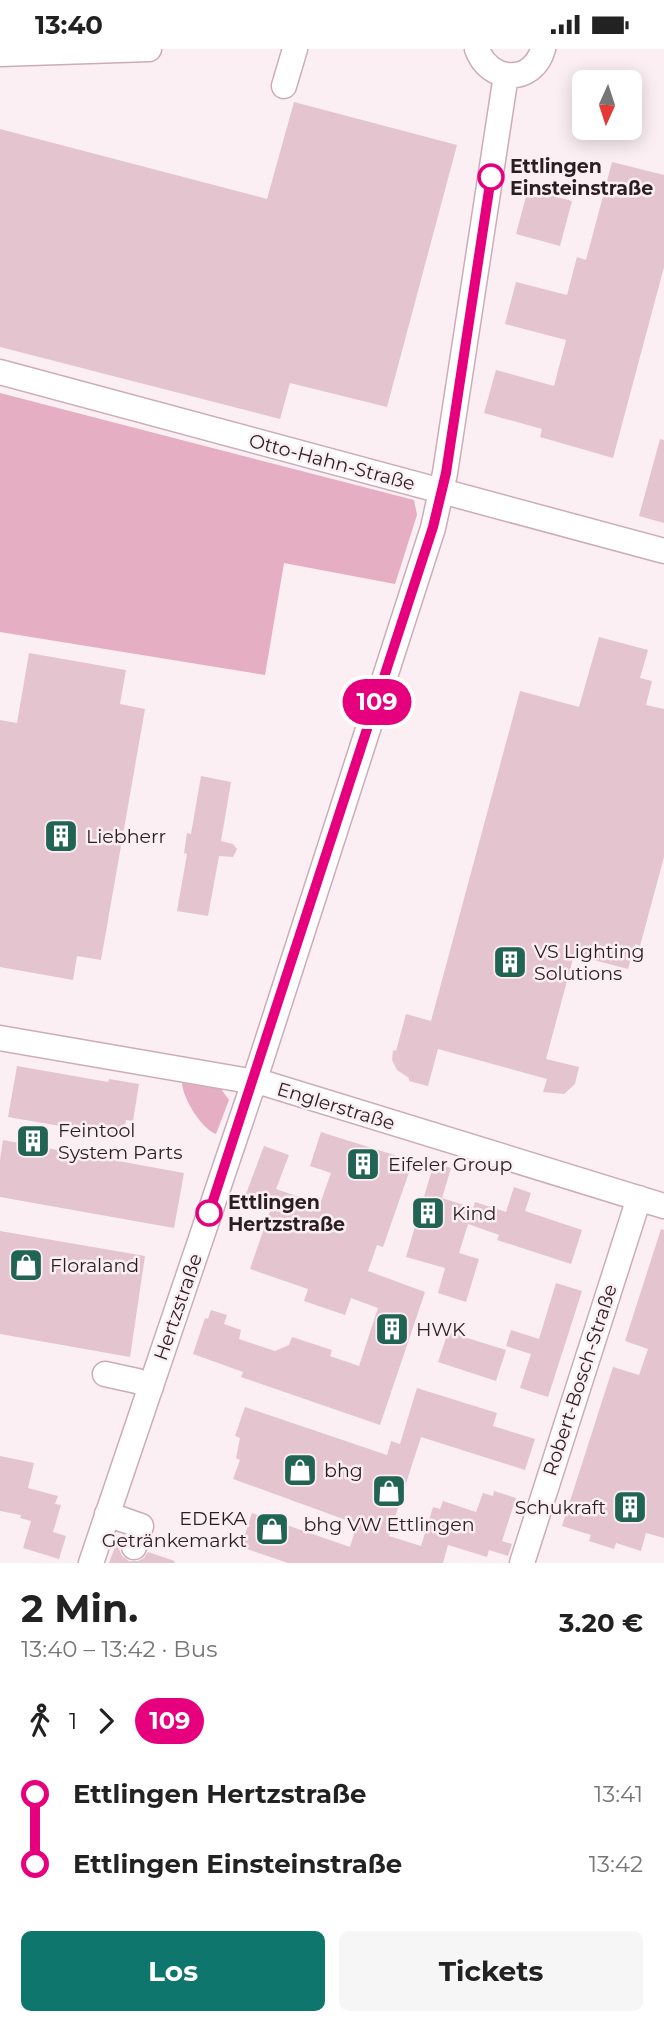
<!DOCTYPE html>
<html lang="de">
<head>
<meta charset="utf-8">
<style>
	body { margin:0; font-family:Montserrat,sans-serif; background:#f6f6f6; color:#222; height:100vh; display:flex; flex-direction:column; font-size:26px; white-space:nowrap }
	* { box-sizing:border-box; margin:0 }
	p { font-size:23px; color:#767676 }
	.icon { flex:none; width:38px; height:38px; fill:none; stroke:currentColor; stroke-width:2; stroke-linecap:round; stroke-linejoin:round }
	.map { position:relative; height:1514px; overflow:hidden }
	.side { display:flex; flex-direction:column; background:#fff; flex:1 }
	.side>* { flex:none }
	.badge { padding:0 14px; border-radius:23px; font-size:24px; line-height:46px }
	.needle { width:46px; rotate:183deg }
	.fabs { position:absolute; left:572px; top:21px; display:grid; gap:14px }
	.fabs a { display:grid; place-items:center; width:70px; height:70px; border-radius:10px; background:#fff; box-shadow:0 4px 18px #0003; font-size:35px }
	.map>.badge { position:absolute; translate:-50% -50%; box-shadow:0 0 0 4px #fff }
	.legs { display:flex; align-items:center; gap:10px; height:77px; padding:0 21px; font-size:23px }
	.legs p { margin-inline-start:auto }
	.headline { display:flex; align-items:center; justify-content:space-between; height:119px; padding:0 21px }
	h1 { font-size:38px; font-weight:700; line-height:52px }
	.action { display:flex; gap:14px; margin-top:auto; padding:14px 21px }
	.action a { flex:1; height:80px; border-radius:10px; background:#0f766e; color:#fff; font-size:28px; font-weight:700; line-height:80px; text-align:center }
	.action a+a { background:#f6f6f6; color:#222 }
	ul { padding:0 21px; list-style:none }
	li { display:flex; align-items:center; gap:24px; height:70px; font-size:26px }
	li i { display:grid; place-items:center; width:10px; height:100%; margin:0 9px; background:currentColor }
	li i::after { content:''; width:18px; height:18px; margin:-9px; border:5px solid; border-radius:50%; background:#fff }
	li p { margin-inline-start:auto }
	li:first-child i { background:linear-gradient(#0000 50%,currentColor 0) }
	li:last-child i { background:linear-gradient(currentColor 50%,#0000 0) }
	.status { display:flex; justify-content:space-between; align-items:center; height:49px; padding:0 35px; background:#fff; direction:ltr }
	.status svg { height:19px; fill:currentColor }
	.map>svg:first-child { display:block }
	.green { fill:#e5aec3 }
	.building { fill:#e4c4cf }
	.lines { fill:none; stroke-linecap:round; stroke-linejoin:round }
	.minor-casing { stroke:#ccacb8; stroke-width:27 }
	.minor { stroke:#fff; stroke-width:24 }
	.line-1-casing { stroke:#fff; stroke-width:16 }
	.line-1 { stroke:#e6007e; stroke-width:10 }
	.stop-1-dot { fill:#fff; stroke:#e6007e; stroke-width:3.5 }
	.labels { text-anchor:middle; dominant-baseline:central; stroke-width:5; stroke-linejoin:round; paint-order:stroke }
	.stop-label { font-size:19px; font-weight:bold; fill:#291e22; stroke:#fceff3; text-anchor:start }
	.street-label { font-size:19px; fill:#291e22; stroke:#fceff3 }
	.poi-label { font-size:19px; fill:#291e22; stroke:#fceff3; text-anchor:start }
</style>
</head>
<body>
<div class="status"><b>13:40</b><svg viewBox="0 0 49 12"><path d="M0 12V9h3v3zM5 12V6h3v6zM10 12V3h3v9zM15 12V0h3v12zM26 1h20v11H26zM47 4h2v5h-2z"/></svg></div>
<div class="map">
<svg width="664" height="1514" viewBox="0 0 664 1514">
	<rect width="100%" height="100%" fill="#fceff3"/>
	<!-- green -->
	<path class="green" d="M0,344L414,451L417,466L395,535L284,514L265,626L0,583Z
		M182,1034L221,1040L229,1051L216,1085C202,1080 183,1050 182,1034Z"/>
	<!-- building -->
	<path class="building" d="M294,53L457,96L387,358L290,334L280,370L0,298V80L267,150Z
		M612,113L664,126V218L613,409L540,388L542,380L484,364L496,321L554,337L566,291L505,275L516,233L567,246L577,208L586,211Z
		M528,140L572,152L560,197L516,185Z
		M660,390L664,391V474L639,467Z
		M599,588L648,601L640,629L652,632L646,656L664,660V808L640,897L635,895L628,920L574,906L546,1010L579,1018L575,1035L564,1045L543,1043L547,1030L438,1000L428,1037L409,1032V1029L397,1021L392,1011L393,1001L396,1002L406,965L431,972L520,642L579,658Z
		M29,604L126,621L120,655L145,660L101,911L77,907L73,931L0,918V671L17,674Z
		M201,727L231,733L221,792L233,795L237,800L233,808L219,807L208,867L177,862L187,805L184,804L187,784L191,785Z
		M17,1017L108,1033L109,1030L139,1035L133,1072L126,1071L124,1086L89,1079V1082L8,1068Z
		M321,1083L413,1112L383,1198L377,1196L368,1222L425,1243L380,1376L241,1328L243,1323L193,1305L205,1269L208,1270L211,1261L227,1266L224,1275L241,1281L239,1290L275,1302L289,1296L292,1288L332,1301L330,1307L359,1317L378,1259L351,1249L345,1266L304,1252L308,1240L250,1220L271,1159L244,1150L264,1097L289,1106L276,1140L320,1155L331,1124L310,1117Z
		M3,1091L184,1124L174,1179L0,1148V1111Z
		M434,1114L451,1119L442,1149L473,1159L475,1153L506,1163L514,1138L531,1144L525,1162L582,1181L571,1215L497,1191L499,1186L468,1175L459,1204L479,1210L466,1253L438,1244L445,1219L406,1208Z
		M661,1180L664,1181V1489L646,1484L641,1502L616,1494L614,1500L589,1492L591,1486L562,1477L613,1318L639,1326L648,1300L625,1292Z
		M0,1182L145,1207L130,1308L0,1285Z
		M556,1234L582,1242L548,1348L520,1339L531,1305L506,1297L511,1281L539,1290Z
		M448,1283L506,1301L496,1332L438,1313Z
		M417,1339L497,1364L493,1377L535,1390L525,1421L421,1388L389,1487L421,1497L433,1458L440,1460L443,1452L476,1463L483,1444L493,1447L494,1442L516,1449L502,1492L512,1495L508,1507L489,1501L487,1508L448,1496L443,1514H288L241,1498L252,1464L350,1498L357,1475L233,1430L240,1411L236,1409L240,1389L235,1387L245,1358L387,1406L391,1392L400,1395Z
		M0,1407L34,1414L28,1439L58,1447L55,1455L61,1456L53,1483L66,1487L59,1510L23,1499L31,1472L20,1469L21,1466L0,1462Z
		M117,1492L120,1493L119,1500L122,1507L129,1512H138L144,1509L148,1503L175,1512L174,1514H109Z"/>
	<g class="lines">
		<!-- minor casing -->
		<g class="minor-casing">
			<path id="minor" d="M477,0C489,34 533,36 543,0
				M0,5L149,0
				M284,37L295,0
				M0,323L664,502
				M0,989L267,1035L664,1157
				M105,1325L137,1332L151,1338
				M107,1465L141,1477L134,1498
				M91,1514L254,1033L433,479L445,424L506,26
				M522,1514L639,1149"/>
		</g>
		<!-- minor -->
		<use href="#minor" class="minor"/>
	</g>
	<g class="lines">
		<!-- line-1 casing -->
		<g class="line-1-casing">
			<path id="line-1" d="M209,1164L433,478L446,424L491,128"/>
		</g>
		<!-- line-1 -->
		<use href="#line-1" class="line-1"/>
	</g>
	<!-- icons -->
	<defs>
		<g id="building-square" transform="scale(1.75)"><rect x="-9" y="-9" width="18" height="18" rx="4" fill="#216454" stroke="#fceff3"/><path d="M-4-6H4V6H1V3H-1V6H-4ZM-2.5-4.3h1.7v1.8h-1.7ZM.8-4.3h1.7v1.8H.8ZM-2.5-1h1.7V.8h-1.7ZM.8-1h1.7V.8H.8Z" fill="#fff"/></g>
		<g id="shop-square" transform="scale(1.75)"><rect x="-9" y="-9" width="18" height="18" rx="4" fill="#216454" stroke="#fceff3"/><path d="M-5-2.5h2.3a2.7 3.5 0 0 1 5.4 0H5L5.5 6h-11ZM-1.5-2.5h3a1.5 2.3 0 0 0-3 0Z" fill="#fff"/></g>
	</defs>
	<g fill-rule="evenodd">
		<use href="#building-square" x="61" y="787"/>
		<use href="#building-square" x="510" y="913"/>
		<use href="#building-square" x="33" y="1092"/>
		<use href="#building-square" x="363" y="1115"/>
		<use href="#building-square" x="428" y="1164"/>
		<use href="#shop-square" x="26" y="1216"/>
		<use href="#building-square" x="392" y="1280"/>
		<use href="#shop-square" x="300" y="1421"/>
		<use href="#shop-square" x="389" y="1442"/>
		<use href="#building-square" x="630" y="1458"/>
		<use href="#shop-square" x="272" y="1480"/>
	</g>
	<!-- markers -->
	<g class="stop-1-dot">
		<circle cx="491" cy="128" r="12"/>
		<circle cx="209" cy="1164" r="12"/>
	</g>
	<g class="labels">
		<!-- stop labels -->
		<g class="stop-label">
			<text x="510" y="117">Ettlingen<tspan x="510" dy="22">Einsteinstraße</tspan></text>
			<text x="228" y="1153">Ettlingen<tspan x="228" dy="22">Hertzstraße</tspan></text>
		</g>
		<!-- street labels -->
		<g class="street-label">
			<text transform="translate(332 413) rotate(15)">Otto-Hahn-Straße</text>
			<text transform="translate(336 1057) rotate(17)">Englerstraße</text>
			<text transform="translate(178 1258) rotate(-71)">Hertzstraße</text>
			<text transform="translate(580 1331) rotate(-72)">Robert-Bosch-Straße</text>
		</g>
		<!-- poi labels -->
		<g class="poi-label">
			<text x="86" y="787">Liebherr</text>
			<text x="534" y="902">VS Lighting<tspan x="534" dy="22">Solutions</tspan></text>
			<text x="58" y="1081">Feintool<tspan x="58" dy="22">System Parts</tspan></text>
			<text x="388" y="1115">Eifeler Group</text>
			<text x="452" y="1164">Kind</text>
			<text x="50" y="1216">Floraland</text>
			<text x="416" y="1280">HWK</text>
			<text x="324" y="1421">bhg</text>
			<text x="606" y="1458" text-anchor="end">Schukraft</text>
			<text x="247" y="1469" text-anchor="end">EDEKA<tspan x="247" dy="22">Getränkemarkt</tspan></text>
			<text x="389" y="1475" text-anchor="middle">bhg VW Ettlingen</text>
		</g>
	</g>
</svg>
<div class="fabs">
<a><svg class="needle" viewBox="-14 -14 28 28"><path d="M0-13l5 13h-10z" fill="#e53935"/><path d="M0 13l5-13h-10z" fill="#767676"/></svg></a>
</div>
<b class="badge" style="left:377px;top:653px;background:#e6007e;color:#fff">109</b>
</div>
<section class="side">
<div class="headline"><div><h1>2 Min.</h1><p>13:40 – 13:42 · Bus</p></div><b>3.20 €</b></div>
<div class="legs"><svg class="icon" aria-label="walk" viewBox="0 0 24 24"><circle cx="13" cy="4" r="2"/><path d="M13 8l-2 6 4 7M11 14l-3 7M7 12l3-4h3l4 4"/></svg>1<svg class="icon" aria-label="forward" viewBox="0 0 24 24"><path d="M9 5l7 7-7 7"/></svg><b class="badge" style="background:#e6007e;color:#fff">109</b></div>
<ul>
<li><i style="color:#e6007e"></i><b>Ettlingen Hertzstraße</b><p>13:41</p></li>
<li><i style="color:#e6007e"></i><b>Ettlingen Einsteinstraße</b><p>13:42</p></li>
</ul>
<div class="action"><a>Los</a><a>Tickets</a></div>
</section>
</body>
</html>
